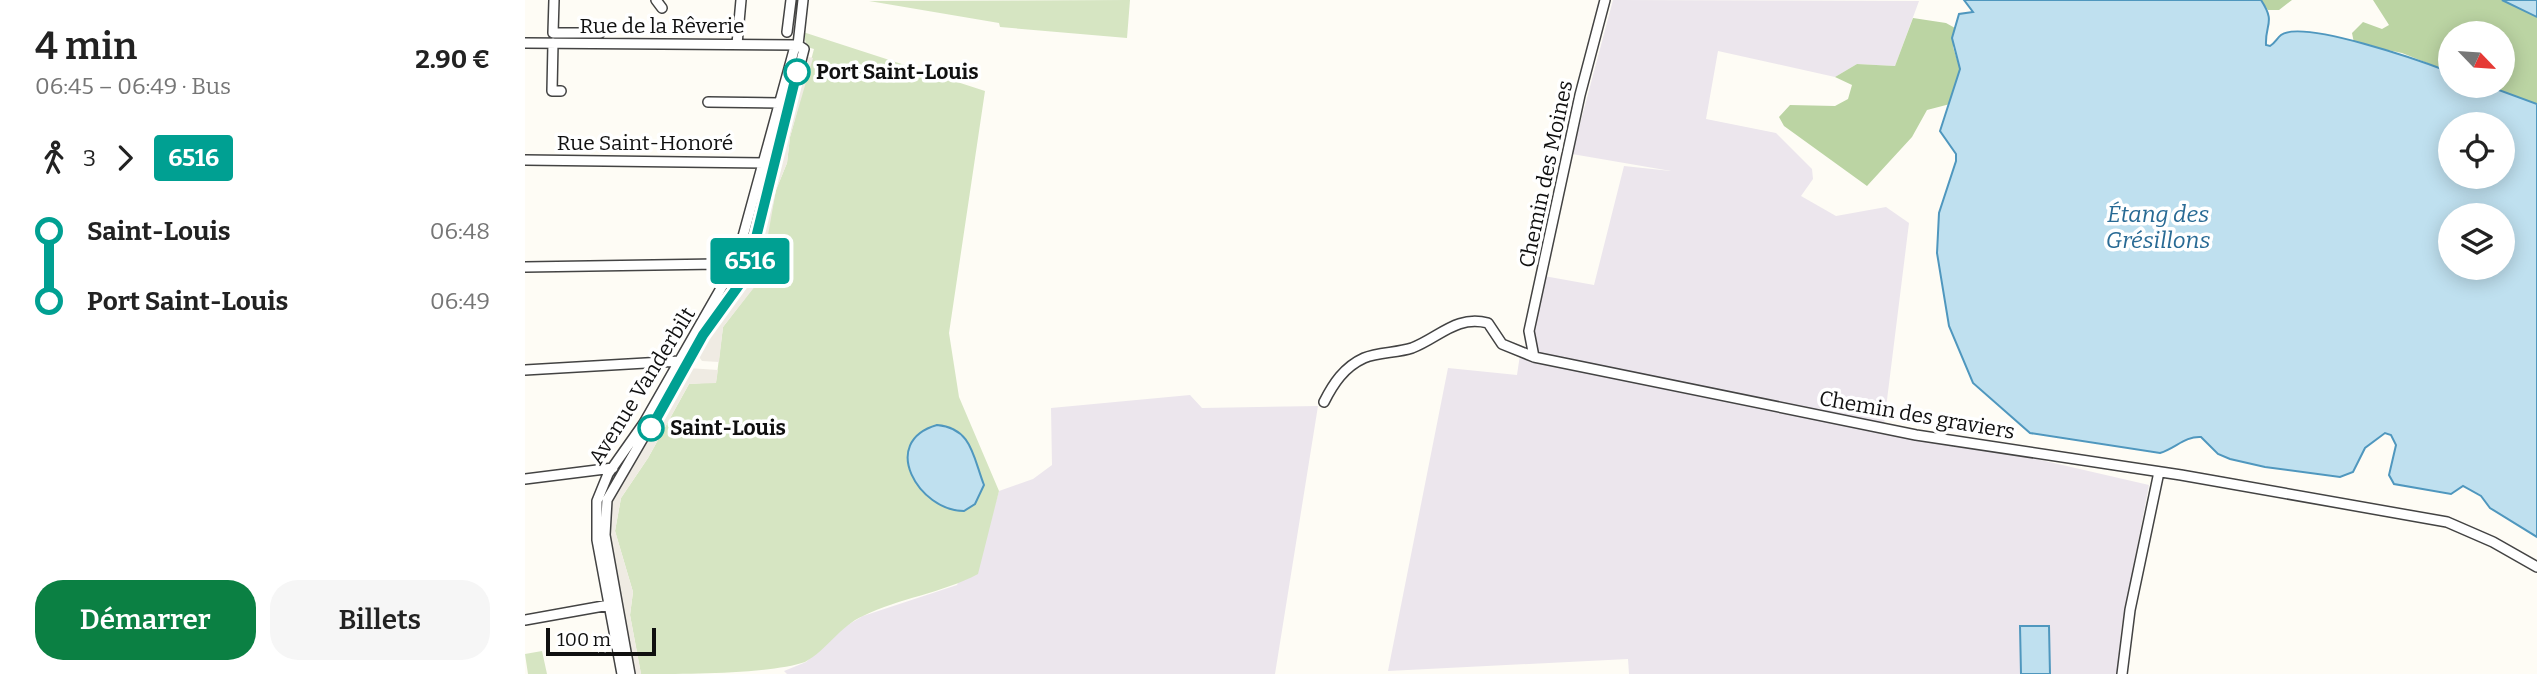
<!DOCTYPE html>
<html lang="fr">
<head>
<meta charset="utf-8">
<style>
	body { margin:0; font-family:Bitter,serif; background:#f6f6f6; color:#222; height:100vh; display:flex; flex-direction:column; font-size:26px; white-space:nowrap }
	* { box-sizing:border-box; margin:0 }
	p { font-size:23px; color:#767676 }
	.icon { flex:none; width:38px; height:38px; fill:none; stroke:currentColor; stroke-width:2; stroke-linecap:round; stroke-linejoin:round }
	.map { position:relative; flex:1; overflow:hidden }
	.sheet { display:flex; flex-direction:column; background:#fff; width:525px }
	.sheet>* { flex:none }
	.badge { padding:0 14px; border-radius:5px; font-size:24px; line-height:46px }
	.needle { width:46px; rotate:115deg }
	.controls { position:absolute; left:1913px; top:21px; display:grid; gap:14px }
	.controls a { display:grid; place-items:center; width:77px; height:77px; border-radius:50%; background:#fff; box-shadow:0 4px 18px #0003; font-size:35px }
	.scale { position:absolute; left:21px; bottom:18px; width:110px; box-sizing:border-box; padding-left:7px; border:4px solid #101010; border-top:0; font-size:19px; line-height:24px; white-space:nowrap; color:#101010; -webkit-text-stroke:5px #fff; paint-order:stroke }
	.map>.badge { position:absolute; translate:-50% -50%; box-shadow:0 0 0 4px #fff }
	.legs { display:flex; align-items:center; gap:10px; height:77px; padding:0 35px; font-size:23px }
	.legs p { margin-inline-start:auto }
	.summary { display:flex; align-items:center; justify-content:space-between; height:119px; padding:0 35px }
	h1 { font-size:38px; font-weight:600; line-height:52px }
	.button { display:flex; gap:14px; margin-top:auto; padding:14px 35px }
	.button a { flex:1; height:80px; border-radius:28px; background:#0b8043; color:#fff; font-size:28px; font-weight:600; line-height:80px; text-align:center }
	.button a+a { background:#f6f6f6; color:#222 }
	ul { padding:0 35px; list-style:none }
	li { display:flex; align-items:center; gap:24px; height:70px; font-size:26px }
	li i { display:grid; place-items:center; width:10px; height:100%; margin:0 9px; background:currentColor }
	li i::after { content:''; width:18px; height:18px; margin:-9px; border:5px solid; border-radius:50%; background:#fff }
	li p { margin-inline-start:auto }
	li:first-child i { background:linear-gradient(#0000 50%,currentColor 0) }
	li:last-child i { background:linear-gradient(currentColor 50%,#0000 0) }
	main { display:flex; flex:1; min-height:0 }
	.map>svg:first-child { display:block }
	.industrial { fill:#ece6ed }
	.green { fill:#d6e5c2 }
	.forest { fill:#bbd4a3 }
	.plaza { fill:#efebe3 }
	.water { fill:#bfe0ef; stroke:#4f97be; stroke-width:2; fill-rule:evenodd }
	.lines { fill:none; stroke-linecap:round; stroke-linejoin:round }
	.minor-casing { stroke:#434343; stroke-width:12 }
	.minor { stroke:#fff; stroke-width:9 }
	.line-1-casing { stroke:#fff; stroke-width:16 }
	.line-1 { stroke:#00a092; stroke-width:10 }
	.stop-1-dot { fill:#fff; stroke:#00a092; stroke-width:3.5 }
	.labels { text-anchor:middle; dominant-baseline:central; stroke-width:7; stroke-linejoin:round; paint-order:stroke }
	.street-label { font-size:21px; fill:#101010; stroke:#fff }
	.stop-label { font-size:21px; font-weight:bold; fill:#101010; stroke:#fff; text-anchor:start }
	.water-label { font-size:23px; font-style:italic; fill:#286a94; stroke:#fff }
</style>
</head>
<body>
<main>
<section class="sheet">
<div class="summary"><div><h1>4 min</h1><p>06:45 – 06:49 · Bus</p></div><b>2.90 €</b></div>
<div class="legs"><svg class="icon" aria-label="walk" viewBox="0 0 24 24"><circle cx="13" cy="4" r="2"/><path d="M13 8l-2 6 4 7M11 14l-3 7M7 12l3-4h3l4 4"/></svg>3<svg class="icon" aria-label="forward" viewBox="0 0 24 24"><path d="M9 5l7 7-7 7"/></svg><b class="badge" style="background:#00a092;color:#fff">6516</b></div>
<ul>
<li><i style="color:#00a092"></i><b>Saint-Louis</b><p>06:48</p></li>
<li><i style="color:#00a092"></i><b>Port Saint-Louis</b><p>06:49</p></li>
</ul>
<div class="button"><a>Démarrer</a><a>Billets</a></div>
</section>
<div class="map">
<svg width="2012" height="674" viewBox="0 0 2012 674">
	<rect width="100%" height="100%" fill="#fefcf5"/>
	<!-- industrial -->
	<path class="industrial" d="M1088,0L1394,1L1370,66L1332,64L1310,77L1193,51L1181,119L1251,133L1287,169L1288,179L1276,196L1311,216L1361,207L1384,223L1359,424L1624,485L1596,631L1592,674H1104L1103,659L863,671L923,368L992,375L996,348L1005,351L1019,276L1069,285L1099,166L1146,171L1047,154Z
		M665,395L677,408L793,406L750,674H262L259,671L281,662L321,626L338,616L432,585L466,519L474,491L508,479L527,465L526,408Z"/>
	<!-- green -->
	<path class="green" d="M605,0L602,38L475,27L474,23L344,1Z
		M278,32L460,91L424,333L434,397L474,491L453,574C417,593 375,598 338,616C315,626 302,650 280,662C245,674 159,674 116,674L105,615L108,592L90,531L96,498L123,458L164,384L191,382L198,327L234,280L238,267L239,248L251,190L262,163L265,137L289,49L282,47Z
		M238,175L242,176L223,262L214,261Z
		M17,651L22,674H3L0,654Z"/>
	<!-- forest -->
	<path class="forest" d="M1736,0H1767L1754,10H1743Z
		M1848,0H1977L2012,17V104L1963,86H1978V33H1925V72L1877,53L1829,43L1827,33L1838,22L1857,29L1864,25Z
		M1388,18L1421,23L1430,28L1428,47L1435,69L1425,104L1402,110L1387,137L1342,186L1259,126L1254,117L1265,105L1310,106L1323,99L1327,85L1310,77L1332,64L1370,66Z"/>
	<!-- plaza -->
	<path class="plaza" d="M279,56L288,58L265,137L262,163L251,190L235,280L198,327L194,362L177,361L172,354L178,340L181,341L217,289Z
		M163,368L193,370L191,383L164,384L123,458L96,498L90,531L108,592L105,615L116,674H110L84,533V507L92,483L118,450Z"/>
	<!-- water -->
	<path class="water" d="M1439,0H1736C1751,23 1740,23 1741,45L1745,46C1750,43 1752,38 1756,35C1778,19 1899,62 1925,72V86H1963L2012,104V537L1965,508L1956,496L1938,486L1926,494L1869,484L1864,475L1871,445L1866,435L1860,433L1840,448L1828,472L1815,477L1740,467L1705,459L1693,454L1676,437C1660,436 1651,448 1635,453L1505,433L1448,383L1424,326L1412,253L1414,213L1431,161V154L1415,131L1435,69L1427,38L1434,14L1448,12ZM1978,124V177H1925V124ZM1978,215V268H1925V215Z
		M1977,0H2012V17Z
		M412,425C447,428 448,457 459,485L450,504L439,511C394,511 353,442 412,425Z
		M1495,626H1524L1525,674H1496Z"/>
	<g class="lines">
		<!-- minor casing -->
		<g class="minor-casing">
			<path id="minor" d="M29,0L28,33H75
				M131,0L137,8
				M262,32L266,0
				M0,43L273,45
				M28,43L27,91H36
				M212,44L216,0
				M183,102L255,103
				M0,160L239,163
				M0,267L193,264L207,269
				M1009,357L1004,331L1055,95L1080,0
				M0,370L155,361
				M799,402C808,384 819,367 839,358C853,352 872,353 887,348C915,337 931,315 963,323L977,344L1009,357L1391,435L1656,475L1922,522L1968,542L2012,567
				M0,479L88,468
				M0,620L84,605
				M97,674L72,540V501L83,474L119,423L211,262L269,50L273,45L278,0
				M105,674L80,535L82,500L178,335L221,277L279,49L273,45
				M1597,674L1605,610L1634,472"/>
		</g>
		<!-- minor -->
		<use href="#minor" class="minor"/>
	</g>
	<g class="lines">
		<!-- line-1 casing -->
		<g class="line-1-casing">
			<path id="line-1" d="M126,428L178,335L222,274L272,72"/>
		</g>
		<!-- line-1 -->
		<use href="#line-1" class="line-1"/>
	</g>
	<!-- markers -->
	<g class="stop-1-dot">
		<circle cx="272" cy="72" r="12"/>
		<circle cx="126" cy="428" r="12"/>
	</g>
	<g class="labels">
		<!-- street labels -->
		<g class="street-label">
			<text x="137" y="26">Rue de la Rêverie</text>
			<text x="120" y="143">Rue Saint-Honoré</text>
			<text transform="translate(1021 174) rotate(-78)">Chemin des Moines</text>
			<text transform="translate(117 386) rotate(-58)">Avenue Vanderbilt</text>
			<text transform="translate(1392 415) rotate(10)">Chemin des graviers</text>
		</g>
		<!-- stop labels -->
		<g class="stop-label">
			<text x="291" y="72">Port Saint-Louis</text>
			<text x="145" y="428">Saint-Louis</text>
		</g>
		<!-- water labels -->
		<g class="water-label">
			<text x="1633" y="214">Étang des<tspan x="1633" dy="26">Grésillons</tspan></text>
		</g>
	</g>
</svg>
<div class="controls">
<a><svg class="needle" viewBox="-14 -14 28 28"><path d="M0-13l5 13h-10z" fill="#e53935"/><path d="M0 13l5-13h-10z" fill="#767676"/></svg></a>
<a><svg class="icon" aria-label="locate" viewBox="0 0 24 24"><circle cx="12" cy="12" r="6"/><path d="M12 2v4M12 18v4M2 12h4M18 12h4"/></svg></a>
<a><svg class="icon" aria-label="layers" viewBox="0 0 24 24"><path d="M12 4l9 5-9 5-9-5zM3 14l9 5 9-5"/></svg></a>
</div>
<div class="scale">100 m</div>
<b class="badge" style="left:225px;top:261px;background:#00a092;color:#fff">6516</b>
</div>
</main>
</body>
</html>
